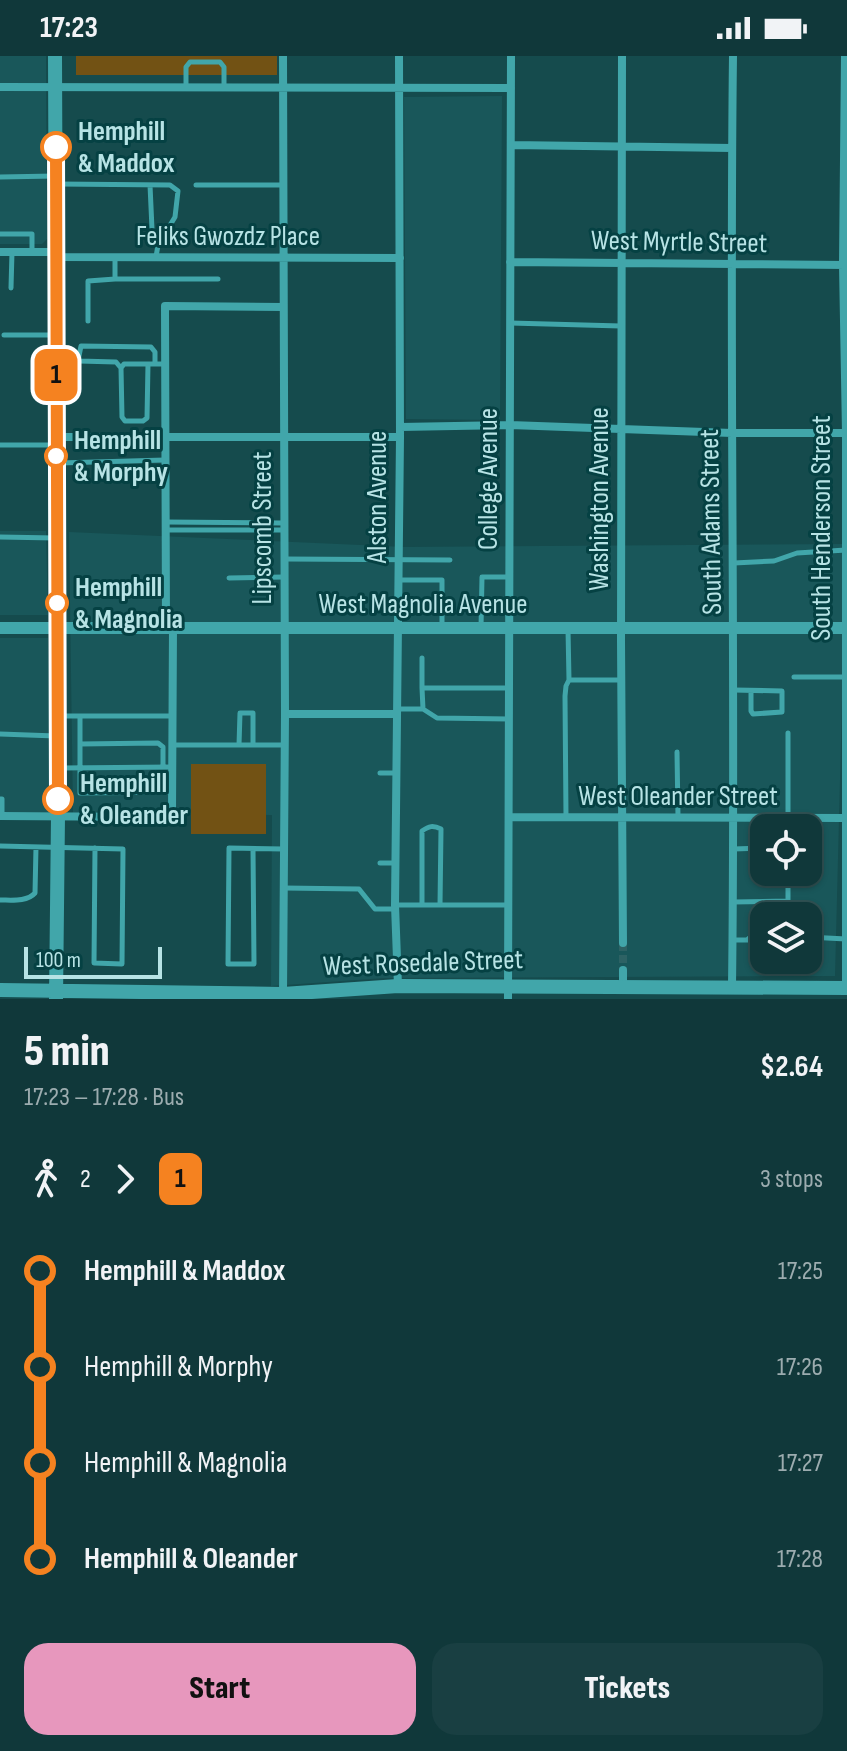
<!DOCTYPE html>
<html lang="en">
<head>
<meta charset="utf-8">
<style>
	body { margin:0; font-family:"Sofia Sans Condensed",sans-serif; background:#193f42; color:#f1f3f6; height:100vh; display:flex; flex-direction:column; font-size:30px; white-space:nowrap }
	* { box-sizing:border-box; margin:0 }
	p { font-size:26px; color:#9cacaf }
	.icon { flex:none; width:44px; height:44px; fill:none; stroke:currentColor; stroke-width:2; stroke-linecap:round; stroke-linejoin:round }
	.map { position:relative; height:943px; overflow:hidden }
	.side { display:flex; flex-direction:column; background:#10383a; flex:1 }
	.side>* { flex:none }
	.badge { padding:0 16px; border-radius:12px; font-size:28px; line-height:52px }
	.fabs { position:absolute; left:750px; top:758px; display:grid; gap:16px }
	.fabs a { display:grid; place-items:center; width:72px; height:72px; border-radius:16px; background:#10383a; box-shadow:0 2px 6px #0004,0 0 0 2px #305254; font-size:40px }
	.scale { position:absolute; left:24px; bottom:20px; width:138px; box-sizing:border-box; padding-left:8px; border:4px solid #b7e3e5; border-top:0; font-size:22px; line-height:28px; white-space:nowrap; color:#b7e3e5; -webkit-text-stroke:6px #054143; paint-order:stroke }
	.map>.badge { position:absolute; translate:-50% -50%; box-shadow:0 0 0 4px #fff }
	.legs { display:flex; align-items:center; gap:12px; height:88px; padding:0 24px; font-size:26px }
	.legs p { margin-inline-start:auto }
	.head { display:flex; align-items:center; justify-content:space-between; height:136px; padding:0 24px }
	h1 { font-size:44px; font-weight:800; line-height:60px }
	.primary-button { display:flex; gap:16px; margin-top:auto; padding:16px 24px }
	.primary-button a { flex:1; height:92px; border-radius:24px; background:#e797bd; color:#111; font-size:32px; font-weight:800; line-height:92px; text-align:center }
	.primary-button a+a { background:#193f42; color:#f1f3f6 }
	ul { padding:0 24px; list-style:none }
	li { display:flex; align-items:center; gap:28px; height:96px; font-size:30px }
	li i { display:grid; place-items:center; width:12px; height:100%; margin:0 10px; background:currentColor }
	li i::after { content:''; width:20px; height:20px; margin:-10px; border:6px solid; border-radius:50%; background:#10383a }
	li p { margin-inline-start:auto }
	li:first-child i { background:linear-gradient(#0000 50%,currentColor 0) }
	li:last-child i { background:linear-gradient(currentColor 50%,#0000 0) }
	.status { display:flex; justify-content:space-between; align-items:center; height:56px; padding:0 40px; background:#10383a; direction:ltr }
	.status svg { height:22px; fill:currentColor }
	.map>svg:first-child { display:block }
	.built { fill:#19575a; fill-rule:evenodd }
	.green { fill:#725214 }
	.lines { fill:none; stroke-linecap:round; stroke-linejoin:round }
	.minor-tunnel { stroke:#2d6264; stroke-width:8; stroke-dasharray:8 4; stroke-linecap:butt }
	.service { stroke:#41a6aa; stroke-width:5 }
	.minor { stroke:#41a6aa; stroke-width:8 }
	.tertiary { stroke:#41a6aa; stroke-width:12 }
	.secondary { stroke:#41a6aa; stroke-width:14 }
	.line-1-casing { stroke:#fff; stroke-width:18 }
	.line-1 { stroke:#f58220; stroke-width:12 }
	.stop-1-dot { fill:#fff; stroke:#f58220; stroke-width:4 }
	.labels { text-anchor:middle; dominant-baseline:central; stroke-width:6; stroke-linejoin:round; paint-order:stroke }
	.stop-label { font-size:28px; font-weight:bold; fill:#b7e3e5; stroke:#054143; text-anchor:start }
	.street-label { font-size:28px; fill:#b7e3e5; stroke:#054143 }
</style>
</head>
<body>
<div class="status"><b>17:23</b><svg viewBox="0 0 49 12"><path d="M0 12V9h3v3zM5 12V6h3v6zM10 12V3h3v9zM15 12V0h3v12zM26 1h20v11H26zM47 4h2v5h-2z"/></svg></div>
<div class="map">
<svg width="847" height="943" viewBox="0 0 847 943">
	<rect width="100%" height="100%" fill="#154b4d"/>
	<!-- built -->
	<path class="built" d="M0,0H46L47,183L42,188H0Z
		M502,40L500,364L406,363L404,41Z
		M0,475H46L48,559H0Z
		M69,476L405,491L846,488L835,920L385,922L271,930L272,759L73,757ZM764,772H808V816H764ZM764,860H808V904H764Z
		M0,582H48L51,756H0Z"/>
	<!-- green -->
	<path class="green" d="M76,0H277V19H76Z
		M191,708H266V778H191Z"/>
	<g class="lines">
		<!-- minor-tunnel -->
		<path class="minor-tunnel" d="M623,887V914"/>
		<!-- service -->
		<path class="service" d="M186,31V11L190,6H220L224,11V30
			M0,121L55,120
			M57,128L170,129L178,135L175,161L158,189L156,201
			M150,129L152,173L158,188
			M196,129H283
			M0,178H32V196
			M115,202V223H218
			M11,232L12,196
			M88,265V225L115,223
			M510,267L621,270
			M4,279H55
			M60,305H78L81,290L151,291L155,296V308
			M79,305L116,306L121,312
			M148,308L147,362L143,365H125L122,361L121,312L124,308H165
			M0,389H55
			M59,407L165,404
			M166,466L284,467
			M166,474H284
			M0,481L55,482
			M285,503L450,504
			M734,507L774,505L797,497L846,494
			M229,522L284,521
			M399,524H442V571
			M481,572L482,521H508
			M568,573L569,624H621
			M422,602V632
			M794,621H846
			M734,634L782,635V656L753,658L751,655V635
			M397,653H423L437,662L509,663
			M423,653L422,632H508
			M58,660H172
			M80,660V737L172,736
			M788,677V761
			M0,678L56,680
			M80,688L158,687L163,691V711
			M172,689H284
			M239,689L240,657H253V689
			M677,696L678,761
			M61,712L172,711
			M380,717H396
			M0,743H2V760
			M566,761L565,640L566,630L569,624
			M0,790C41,791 82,792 123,793L122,908L94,907L95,792
			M253,793L254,908H228L229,792L283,793
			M733,793L764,792
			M380,807H395
			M284,832L359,833L375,853H394
			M0,844C12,844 27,846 35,837L36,791
			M733,846L788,845V816
			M395,849H508
			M422,849V775C429,770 433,769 441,773L440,849
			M788,860V845
			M808,881L846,883
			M733,884H747L753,879H764"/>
		<!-- minor -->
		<path class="minor" d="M283,0L285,658L283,939
			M622,0L621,585L623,887
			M845,0L843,209L846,377V932
			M0,31L511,32
			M511,89L732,92
			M0,196H56
			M56,201L400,202
			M510,206L846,209
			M400,371L510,369L732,377H847
			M56,381H400
			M166,572L165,250L283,251
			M285,658H397
			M0,760L156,761L172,757L173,572
			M509,761L847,762
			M623,914V931
			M398,930L395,849L400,381L399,0
			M732,931C736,620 729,310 733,0
			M508,943L511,0"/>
		<!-- tertiary -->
		<path class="tertiary" d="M0,572H847"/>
		<!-- secondary -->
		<path class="secondary" d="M55,0L58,760L56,943
			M0,934L283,938L398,930L847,932"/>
	</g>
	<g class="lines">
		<!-- line-1 casing -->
		<g class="line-1-casing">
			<path id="line-1" d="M56,91L58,743"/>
		</g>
		<!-- line-1 -->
		<use href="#line-1" class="line-1"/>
	</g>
	<!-- markers -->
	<g class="stop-1-dot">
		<circle cx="56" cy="91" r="14"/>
		<circle cx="56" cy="400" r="10"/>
		<circle cx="57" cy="547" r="10"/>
		<circle cx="58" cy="743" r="14"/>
	</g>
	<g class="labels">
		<!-- stop labels -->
		<g class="stop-label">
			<text x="78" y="75">Hemphill<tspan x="78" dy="32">&amp; Maddox</tspan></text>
			<text x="74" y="384">Hemphill<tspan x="74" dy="32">&amp; Morphy</tspan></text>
			<text x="75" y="531">Hemphill<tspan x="75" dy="32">&amp; Magnolia</tspan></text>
			<text x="80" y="727">Hemphill<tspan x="80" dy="32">&amp; Oleander</tspan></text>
		</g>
		<!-- street labels -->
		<g class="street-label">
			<text x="228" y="180">Feliks Gwozdz Place</text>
			<text transform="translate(679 186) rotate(1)">West Myrtle Street</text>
			<text transform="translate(488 423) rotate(-90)">College Avenue</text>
			<text transform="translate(377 441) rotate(-90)">Alston Avenue</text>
			<text transform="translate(599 443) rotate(-90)">Washington Avenue</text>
			<text transform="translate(711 466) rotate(-91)">South Adams Street</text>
			<text transform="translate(262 472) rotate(-90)">Lipscomb Street</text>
			<text transform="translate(821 472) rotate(-90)">South Henderson Street</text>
			<text x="423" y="548">West Magnolia Avenue</text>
			<text x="678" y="740">West Oleander Street</text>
			<text transform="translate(423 907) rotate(-2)">West Rosedale Street</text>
		</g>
	</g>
</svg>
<div class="fabs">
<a><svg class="icon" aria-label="locate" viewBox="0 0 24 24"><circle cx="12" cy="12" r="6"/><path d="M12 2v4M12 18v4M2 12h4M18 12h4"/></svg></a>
<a><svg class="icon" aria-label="layers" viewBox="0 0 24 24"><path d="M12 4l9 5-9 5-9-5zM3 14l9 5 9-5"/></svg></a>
</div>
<div class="scale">100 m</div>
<b class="badge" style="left:56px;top:319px;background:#f58220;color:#111">1</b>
</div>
<section class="side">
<div class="head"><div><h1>5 min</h1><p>17:23 – 17:28 · Bus</p></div><b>$2.64</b></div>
<div class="legs"><svg class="icon" aria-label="walk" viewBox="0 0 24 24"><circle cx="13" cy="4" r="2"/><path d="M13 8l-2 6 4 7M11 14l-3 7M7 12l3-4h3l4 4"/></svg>2<svg class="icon" aria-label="forward" viewBox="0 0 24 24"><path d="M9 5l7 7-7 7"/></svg><b class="badge" style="background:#f58220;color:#111">1</b><p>3 stops</p></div>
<ul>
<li><i style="color:#f58220"></i><b>Hemphill &amp; Maddox</b><p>17:25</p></li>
<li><i style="color:#f58220"></i><span>Hemphill &amp; Morphy</span><p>17:26</p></li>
<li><i style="color:#f58220"></i><span>Hemphill &amp; Magnolia</span><p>17:27</p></li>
<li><i style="color:#f58220"></i><b>Hemphill &amp; Oleander</b><p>17:28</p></li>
</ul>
<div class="primary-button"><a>Start</a><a>Tickets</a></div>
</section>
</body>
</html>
